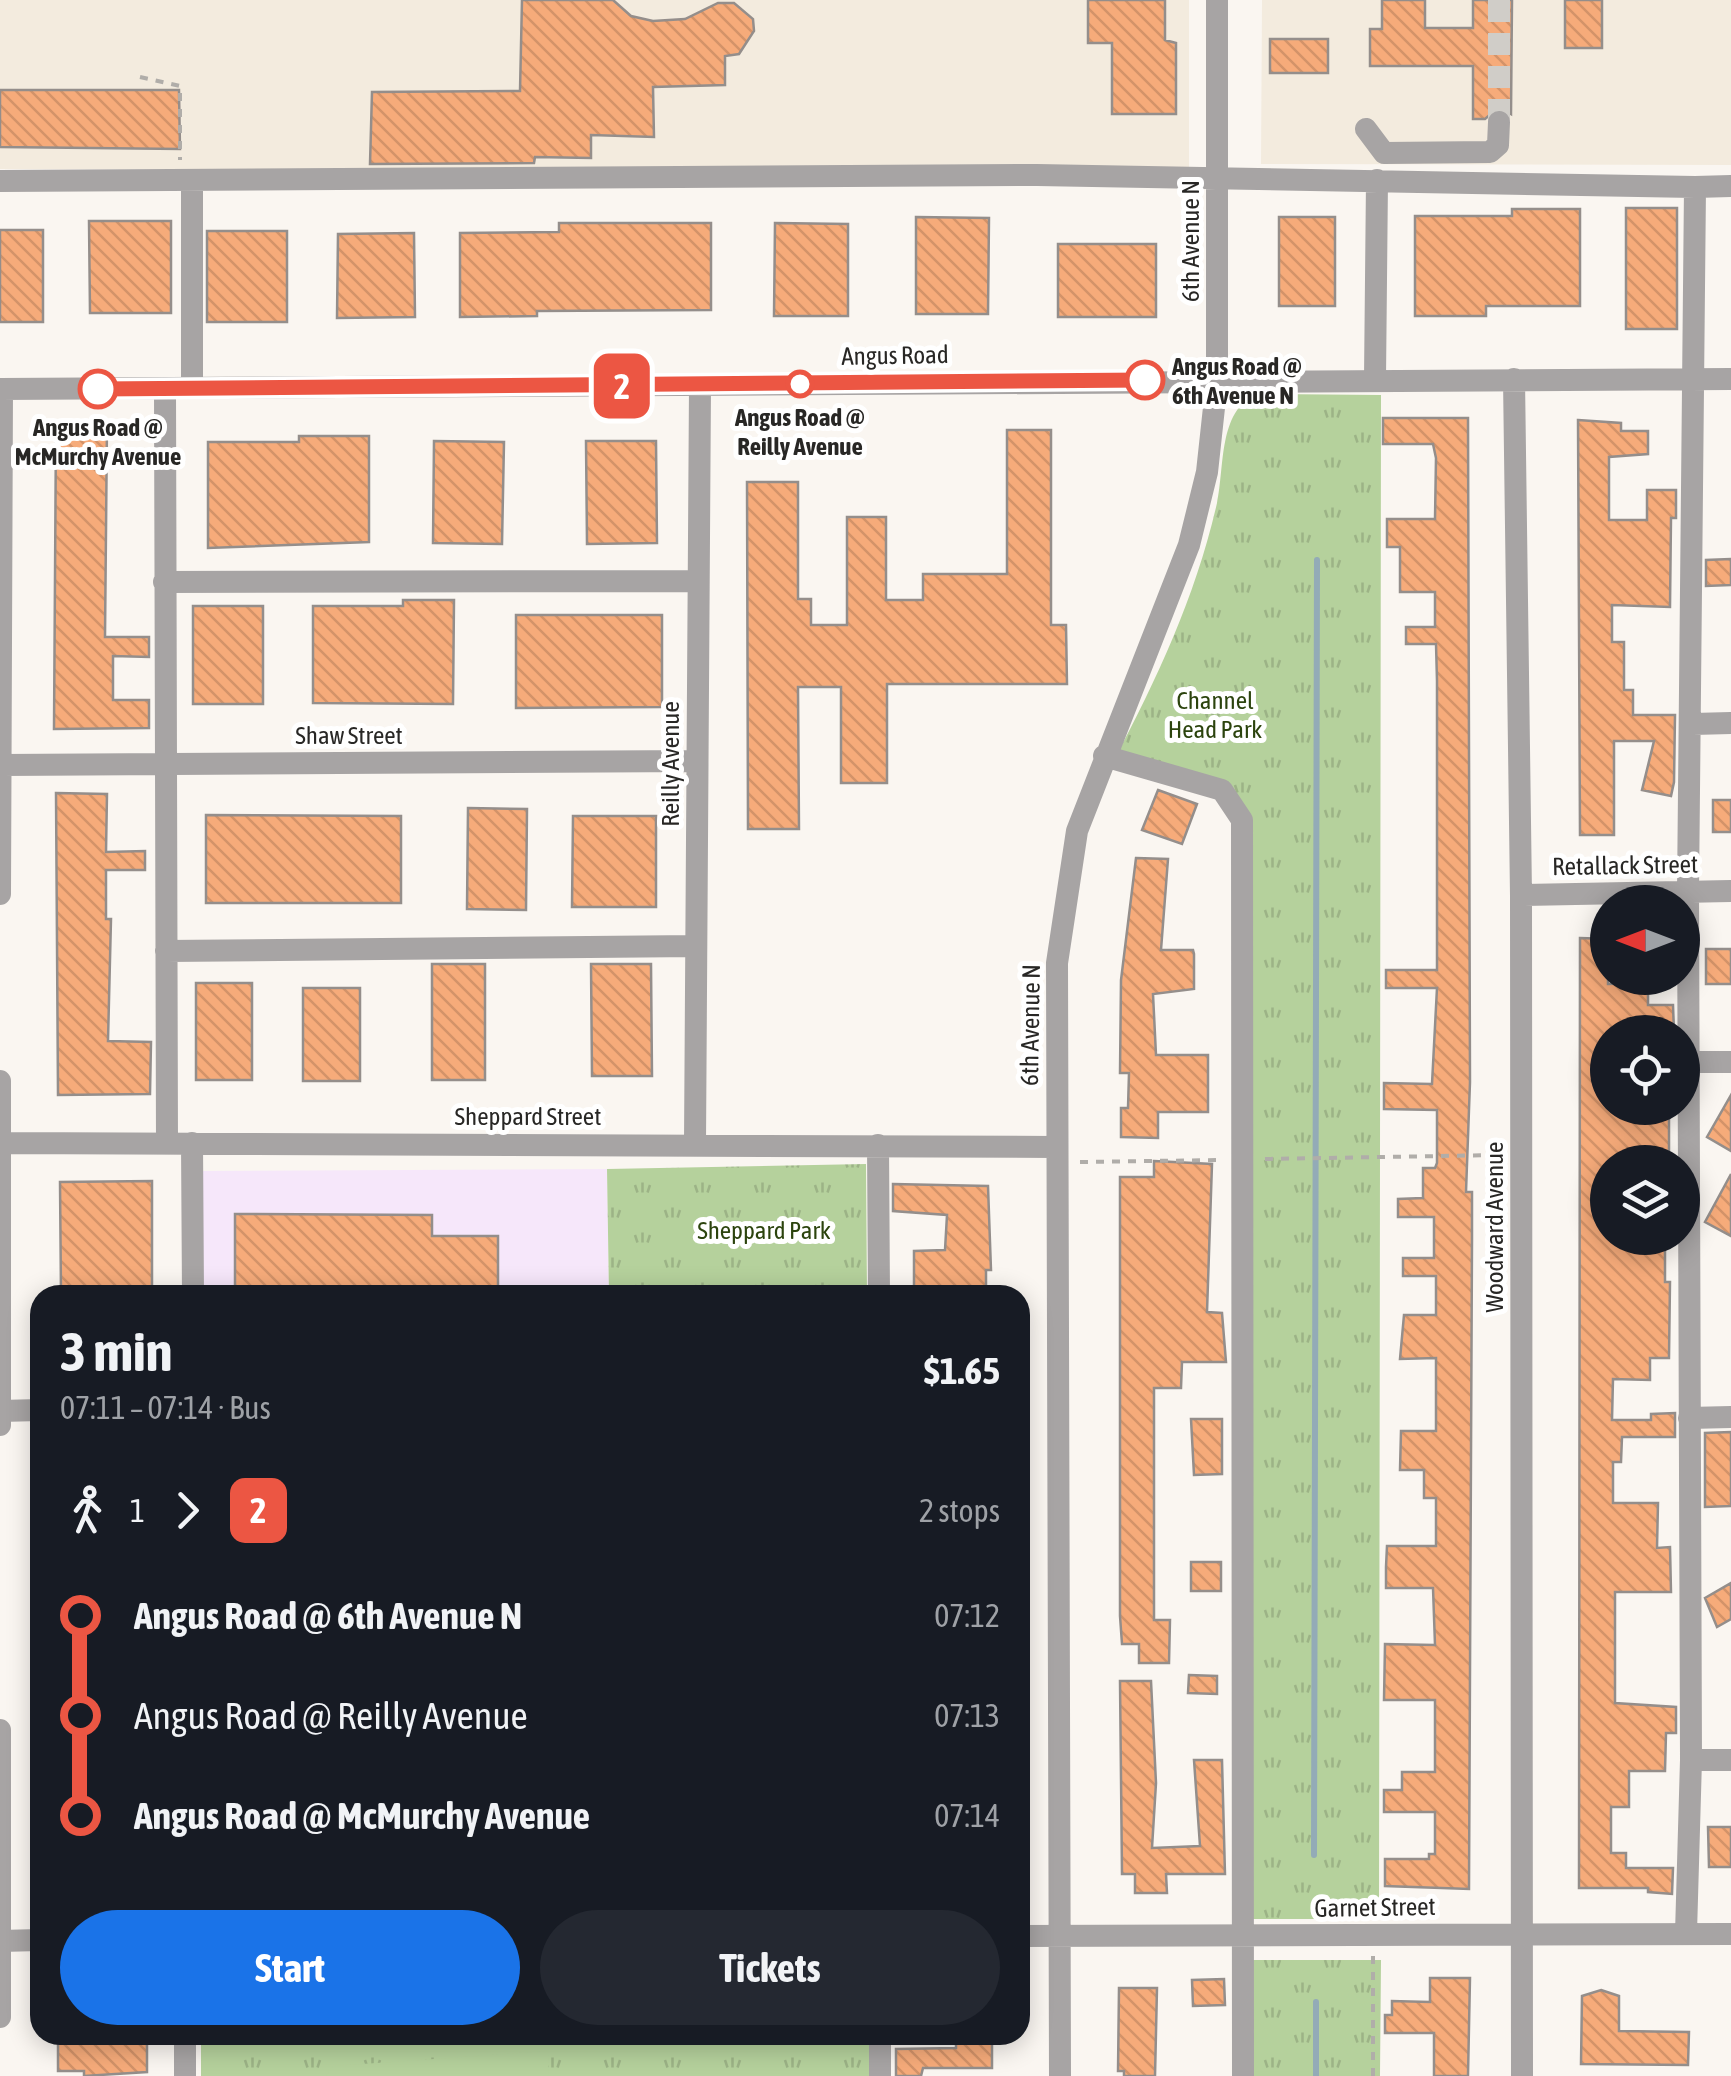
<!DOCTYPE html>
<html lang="en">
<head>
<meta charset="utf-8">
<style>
	body { margin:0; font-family:"Asap Condensed",sans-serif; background:#242831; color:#f1f3f6; height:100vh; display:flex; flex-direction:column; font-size:38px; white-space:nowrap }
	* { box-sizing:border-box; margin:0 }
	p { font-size:32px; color:#9ea1a6 }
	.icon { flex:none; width:55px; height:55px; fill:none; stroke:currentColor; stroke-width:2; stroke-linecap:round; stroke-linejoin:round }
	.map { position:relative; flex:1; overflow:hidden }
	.details { position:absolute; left:30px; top:1285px; width:1000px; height:760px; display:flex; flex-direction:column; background:#171b24; border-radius:30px; box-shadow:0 5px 25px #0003 }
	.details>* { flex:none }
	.badge { padding:0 20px; border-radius:15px; font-size:35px; line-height:65px }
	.needle { width:65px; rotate:270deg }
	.buttons { position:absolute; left:1590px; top:885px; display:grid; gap:20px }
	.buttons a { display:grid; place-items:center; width:110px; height:110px; border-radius:50%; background:#171b24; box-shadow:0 5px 25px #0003; font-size:50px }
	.map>.badge { position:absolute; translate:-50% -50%; box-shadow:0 0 0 5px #fff }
	.legs { display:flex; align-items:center; gap:15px; height:110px; padding:0 30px; font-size:32px }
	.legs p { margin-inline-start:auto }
	.headline { display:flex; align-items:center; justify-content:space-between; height:170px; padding:0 30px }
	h1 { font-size:55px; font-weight:700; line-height:75px }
	.primary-button { display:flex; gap:20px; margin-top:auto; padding:20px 30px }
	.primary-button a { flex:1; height:115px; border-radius:60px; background:#1a73e8; color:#fff; font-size:40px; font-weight:700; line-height:115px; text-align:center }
	.primary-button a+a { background:#242831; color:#f1f3f6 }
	ul { padding:0 30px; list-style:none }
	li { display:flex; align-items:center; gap:35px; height:100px; font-size:38px }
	li i { display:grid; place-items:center; width:15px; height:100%; margin:0 12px; background:currentColor }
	li i::after { content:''; width:25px; height:25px; margin:-12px; border:8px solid; border-radius:50%; background:#171b24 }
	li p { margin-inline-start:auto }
	li:first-child i { background:linear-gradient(#0000 50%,currentColor 0) }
	li:last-child i { background:linear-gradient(currentColor 50%,#0000 0) }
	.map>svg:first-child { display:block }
	.built { fill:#f3ebde }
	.education { fill:#f6e7fa }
	.grass { fill:url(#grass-tufts) }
	.pitch { fill:#b5d19c }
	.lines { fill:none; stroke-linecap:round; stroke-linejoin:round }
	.stream { stroke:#93abb7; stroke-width:6 }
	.building { fill:url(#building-back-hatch); stroke:#948e8b; stroke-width:2.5 }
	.minor-tunnel { stroke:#d0cdc8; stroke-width:22; stroke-dasharray:22 11; stroke-linecap:butt }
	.path { stroke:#b0ada9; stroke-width:4; stroke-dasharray:8 8; stroke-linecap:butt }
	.minor { stroke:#a7a4a4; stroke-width:22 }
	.line-1-casing { stroke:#fff; stroke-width:22 }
	.line-1 { stroke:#ec5643; stroke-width:15 }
	.stop-1-dot { fill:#fff; stroke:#ec5643; stroke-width:5 }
	.labels { text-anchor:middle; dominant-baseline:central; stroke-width:10; stroke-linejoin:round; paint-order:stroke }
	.street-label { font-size:25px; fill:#282725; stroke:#fff }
	.stop-label { font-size:25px; font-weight:bold; fill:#282725; stroke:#fff }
	.park-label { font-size:25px; fill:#2c440e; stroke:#fff }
</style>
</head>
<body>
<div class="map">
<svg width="1731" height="2076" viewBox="0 0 1731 2076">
	<defs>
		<pattern id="grass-tufts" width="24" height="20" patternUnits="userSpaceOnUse" patternTransform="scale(2.5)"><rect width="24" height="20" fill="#b5d19c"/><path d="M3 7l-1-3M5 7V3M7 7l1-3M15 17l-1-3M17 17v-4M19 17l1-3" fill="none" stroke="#9cb386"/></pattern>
		<pattern id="building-back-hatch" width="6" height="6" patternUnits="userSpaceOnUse" patternTransform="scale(2.5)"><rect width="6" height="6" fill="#f6ab7a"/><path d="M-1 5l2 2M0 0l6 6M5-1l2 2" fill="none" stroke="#d39369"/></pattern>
	</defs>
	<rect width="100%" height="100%" fill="#faf6f1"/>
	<!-- built -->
	<path class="built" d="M0,0H1189V170L0,169Z
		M1262,0H1731V165L1261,164Z"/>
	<!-- education -->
	<path class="education" d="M607,1169L609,1295H199L200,1171Z"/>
	<!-- grass -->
	<path class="grass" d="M1256,394L1381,395L1379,1919H1243L1242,820L1222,790L1114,760C1158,677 1196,595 1217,503C1225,466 1218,412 1256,394Z
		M866,1164L867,1295H609L607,1169Z
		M1243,1960H1381L1380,2076H1243Z
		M201,2035H869V2076H201Z"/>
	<!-- pitch -->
	<path class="pitch" d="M549,2051L548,2076H326L333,2066Z"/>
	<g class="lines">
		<!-- stream -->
		<path class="stream" d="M1314,1855L1317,560
			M1316,2002V2076"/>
	</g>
	<!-- building -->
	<path class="building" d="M522,0H613L631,16L653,21L685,19L718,3H734L753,19L754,31L739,54L725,56V85L653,87L654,137L591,135V158L535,157L534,163L370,164L372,92L520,91Z
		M1088,0H1165V40L1176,43V114H1112V43H1088Z
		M1382,0H1425V28H1473V0H1512L1511,114L1499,107L1485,119H1473V66H1370V29H1382Z
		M1565,0H1602V48H1565Z
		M1270,39H1328V73H1270Z
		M0,90H179L180,149L0,147Z
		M1626,208H1677V329H1626Z
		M1512,209H1580V306H1486V316H1415V216H1512Z
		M916,217L989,218L988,314H916Z
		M1279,217H1335V306H1279Z
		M89,221H171V313H90Z
		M559,223H711V310L537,311V316L460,317V233L559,232Z
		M775,223L848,224V316H774Z
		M0,230H43V322H0Z
		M207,231H287V322H207Z
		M414,233L415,317L337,318L338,234Z
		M1058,244H1156V317H1058Z
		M1383,418H1468L1470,1082L1466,1192H1472V1240L1469,1889L1385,1886V1859H1429V1854H1435V1812H1384V1790H1402V1772H1435V1700H1384L1385,1644L1435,1645L1433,1588H1386V1567L1387,1546H1436V1498H1424V1470H1400L1401,1431H1436V1358L1400,1359L1404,1315H1436V1276H1403V1258H1434V1217H1398V1199L1423,1198V1168H1435L1437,1163V1110L1384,1109V1083L1432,1084L1437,988H1386V970H1437V681L1436,644H1406V627H1435V592H1400V547H1387V519H1435L1436,458L1433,444H1383Z
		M1578,420L1621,423V431H1648V454L1609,457V520H1647V490H1676V518H1671L1670,607L1612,605V642H1624V690H1633V715H1675L1674,782L1671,796L1642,790L1654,741H1614V835H1580Z
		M107,424L105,637H149V657L113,656V700H149V728L54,729L56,425Z
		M1007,430H1051V625H1066L1067,684H887V783H841V687H798L799,829H748L747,482H798V599H811V625H847V517H886V600H923V574H1007Z
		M299,436H369V542L208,548V442H299Z
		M434,441L504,442L502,544L433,543Z
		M586,441H656L657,543L587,544Z
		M1731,559V585L1706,586V560Z
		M403,600H454L453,704L313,703V606H403Z
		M193,606H263V704H193Z
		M516,615H662V707L516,708Z
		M1158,790L1197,804L1182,844L1142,830Z
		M56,793L107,794L106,852L145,851V870H106V919H111L108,1041L151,1042L150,1094L58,1095Z
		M1713,800H1731V832H1713Z
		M468,808L527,809L526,910L467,909Z
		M206,815L401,816V903H206Z
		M573,816H656V907H572Z
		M1136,858L1168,859L1161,950H1193L1194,954V989L1153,994L1156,1055H1208V1112H1158V1138L1121,1137V1108H1128L1129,1073H1120L1121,980Z
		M1580,938L1608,939V984L1648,983V1005H1673L1674,1032H1608V1108H1669V1162H1608V1238H1665V1282H1670L1669,1358H1650V1380L1613,1379L1612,1420H1651V1414L1675,1413V1437H1622L1621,1462H1613V1503H1658L1657,1548L1670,1547L1671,1592H1615V1703L1676,1707V1733H1666L1665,1771H1629V1807H1611V1853H1626V1868H1673L1672,1894L1648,1892V1888H1579Z
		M1706,949H1731V984H1706Z
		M432,964H485V1080H432Z
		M591,964H651L652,1076H592Z
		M196,983H252V1080H196Z
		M303,988H360V1081H303Z
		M1731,1095V1151L1707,1137Z
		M1154,1161L1212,1164L1207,1312L1222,1313L1226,1362H1182L1181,1388H1154V1620H1170L1169,1663H1139V1644H1122L1120,1616V1177H1154Z
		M1731,1174V1236L1705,1222Z
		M152,1181V1295H61L60,1182Z
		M893,1184L988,1186L991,1270H986V1295H914V1251L945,1250L947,1215L893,1211Z
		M235,1214L432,1215V1236H498V1295H235Z
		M1191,1419H1222V1474L1194,1475Z
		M1731,1432V1506L1705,1507V1433Z
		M1191,1562H1221V1591H1191Z
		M1731,1583V1619L1717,1627L1705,1598Z
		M1189,1675L1217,1676V1694L1188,1693Z
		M1120,1681H1151L1156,1783L1152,1848L1200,1846L1194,1760H1222L1225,1874H1166L1167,1893H1135V1874H1122Z
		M1708,1827H1731V1867H1709Z
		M1430,1978H1470L1468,2076H1434V2033H1385V2015H1392V2001L1430,2002Z
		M1224,1979L1225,2005L1193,2006L1192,1980Z
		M1119,1988H1157L1155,2076H1124V2071H1118Z
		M1601,1990L1619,1996V2031L1689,2032L1688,2065L1581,2064L1582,1996Z
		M58,2035H147V2072L84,2076V2071H58Z
		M956,2035H992V2068H923L921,2076H896V2049L956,2048Z"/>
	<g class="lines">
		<!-- minor-tunnel -->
		<path class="minor-tunnel" d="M1499,0V122"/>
		<!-- path -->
		<path class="path" d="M140,77L180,86V160
			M1265,1159L1500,1155
			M1080,1162L1220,1160
			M1373,1956V2076"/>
		<!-- minor -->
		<path class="minor" d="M1366,129L1384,153L1490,152L1498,145L1499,122
			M0,181L1037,175L1695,187L1688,891L1691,1760L1686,1933
			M1695,187L1731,186
			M1375,379L1377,180
			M1514,379L1521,895L1522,2076
			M165,388L167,1143
			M192,388V180
			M0,389L1731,379
			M164,582L698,581
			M1693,724L1731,723
			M1104,756L1222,790L1242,820L1243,2076
			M1,765L697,761
			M0,894L2,389
			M1521,895L1731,891
			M166,951L696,946
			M1688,1062H1731
			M0,1081V1425
			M0,1143L1055,1147
			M192,1143L193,1295
			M695,1143L700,386
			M878,1145L879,1295
			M0,1411L40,1410
			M1689,1418L1731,1417
			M0,1730V2017
			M1691,1760H1731
			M1020,1936L1731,1934
			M0,1941L40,1940
			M185,2076V2035
			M880,2076V2035
			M1060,2076L1057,963L1077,831L1189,545L1207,472L1217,380V0"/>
	</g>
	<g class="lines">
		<!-- line-1 casing -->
		<g class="line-1-casing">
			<path id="line-1" d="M98,389L1145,380"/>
		</g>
		<!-- line-1 -->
		<use href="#line-1" class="line-1"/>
	</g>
	<!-- markers -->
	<g class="stop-1-dot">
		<circle cx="1145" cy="380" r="18"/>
		<circle cx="800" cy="384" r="12"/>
		<circle cx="98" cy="389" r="18"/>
	</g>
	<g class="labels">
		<!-- street labels -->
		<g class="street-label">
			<text transform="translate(1190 241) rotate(-90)">6th Avenue N</text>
			<text transform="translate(895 355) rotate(-1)">Angus Road</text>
			<text x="349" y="735">Shaw Street</text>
			<text transform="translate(670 764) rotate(-90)">Reilly Avenue</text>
			<text transform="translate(1625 865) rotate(-1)">Retallack Street</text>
			<text transform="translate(1030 1025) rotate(-89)">6th Avenue N</text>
			<text x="528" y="1116">Sheppard Street</text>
			<text transform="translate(1494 1227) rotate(-90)">Woodward Avenue</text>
			<text transform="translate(1375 1907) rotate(-1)">Garnet Street</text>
		</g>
		<!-- stop labels -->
		<g class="stop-label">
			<text x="1172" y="366" text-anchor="start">Angus Road @<tspan x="1172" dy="29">6th Avenue N</tspan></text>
			<text x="800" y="417">Angus Road @<tspan x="800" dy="29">Reilly Avenue</tspan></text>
			<text x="98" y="427">Angus Road @<tspan x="98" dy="29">McMurchy Avenue</tspan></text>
		</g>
		<!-- park labels -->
		<g class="park-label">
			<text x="1215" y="700">Channel<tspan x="1215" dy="29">Head Park</tspan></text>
			<text x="764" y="1230">Sheppard Park</text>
		</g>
	</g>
</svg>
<div class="buttons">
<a><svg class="needle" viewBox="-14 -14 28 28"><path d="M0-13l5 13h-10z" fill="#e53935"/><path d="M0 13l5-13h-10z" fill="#9ea1a6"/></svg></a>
<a><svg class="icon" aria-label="locate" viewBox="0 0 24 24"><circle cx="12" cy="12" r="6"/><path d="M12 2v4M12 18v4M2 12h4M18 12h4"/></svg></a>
<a><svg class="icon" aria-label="layers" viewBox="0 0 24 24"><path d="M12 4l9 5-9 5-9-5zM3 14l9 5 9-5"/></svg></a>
</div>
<b class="badge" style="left:622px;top:386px;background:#ec5643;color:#fff">2</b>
<section class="details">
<div class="headline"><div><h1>3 min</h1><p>07:11 – 07:14 · Bus</p></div><b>$1.65</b></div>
<div class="legs"><svg class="icon" aria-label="walk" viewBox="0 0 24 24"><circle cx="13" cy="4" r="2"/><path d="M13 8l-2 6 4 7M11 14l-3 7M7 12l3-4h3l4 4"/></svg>1<svg class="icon" aria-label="forward" viewBox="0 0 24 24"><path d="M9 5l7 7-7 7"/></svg><b class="badge" style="background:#ec5643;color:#fff">2</b><p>2 stops</p></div>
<ul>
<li><i style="color:#ec5643"></i><b>Angus Road @ 6th Avenue N</b><p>07:12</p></li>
<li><i style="color:#ec5643"></i><span>Angus Road @ Reilly Avenue</span><p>07:13</p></li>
<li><i style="color:#ec5643"></i><b>Angus Road @ McMurchy Avenue</b><p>07:14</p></li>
</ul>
<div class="primary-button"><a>Start</a><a>Tickets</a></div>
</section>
</div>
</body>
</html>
